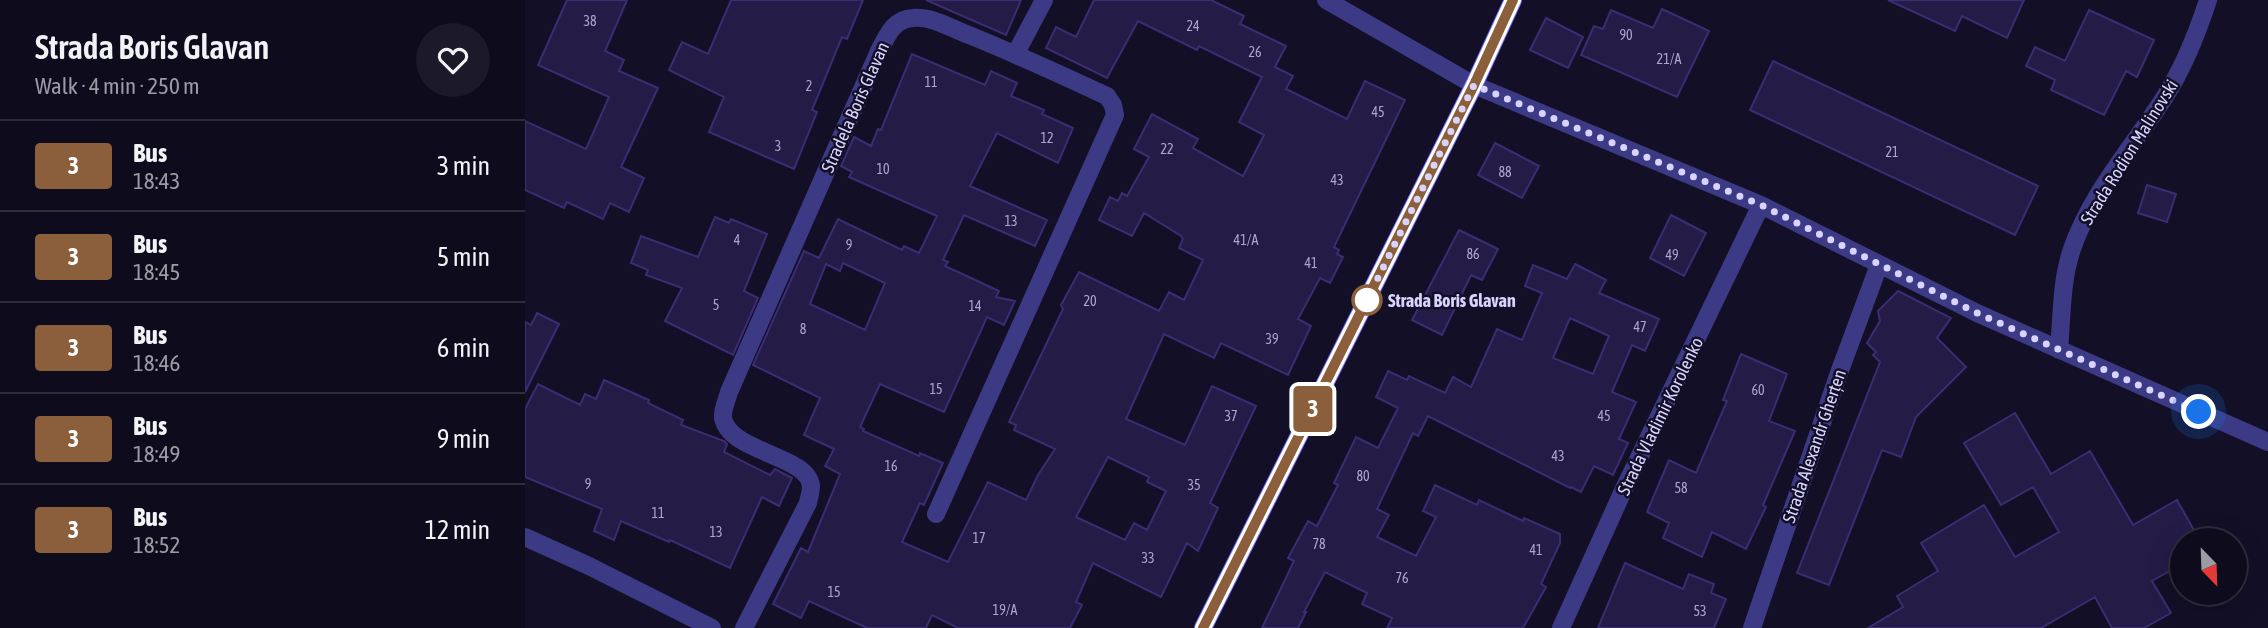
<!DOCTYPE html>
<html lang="en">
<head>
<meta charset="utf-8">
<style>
	body { margin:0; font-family:"Asap Condensed",sans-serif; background:#1c1929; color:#f1f3f6; height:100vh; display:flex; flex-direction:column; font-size:26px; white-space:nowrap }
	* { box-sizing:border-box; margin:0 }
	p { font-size:23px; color:#9b9ba3 }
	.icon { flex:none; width:38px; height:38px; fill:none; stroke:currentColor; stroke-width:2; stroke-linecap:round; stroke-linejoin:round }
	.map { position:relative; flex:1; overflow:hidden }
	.details { display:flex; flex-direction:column; background:#0e0b1c; width:525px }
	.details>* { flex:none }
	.badge { padding:0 14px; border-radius:5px; font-size:24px; line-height:46px }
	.needle { width:46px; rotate:157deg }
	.fabs { position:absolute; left:1645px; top:528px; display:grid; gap:14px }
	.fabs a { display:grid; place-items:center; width:77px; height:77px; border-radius:50%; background:#0e0b1c; box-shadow:0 7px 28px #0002,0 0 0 2px #2e2b3b; font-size:35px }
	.you { position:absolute; width:35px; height:35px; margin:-18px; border:5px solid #fff; border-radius:50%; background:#1a73e8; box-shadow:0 0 0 10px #1a73e833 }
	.map>.badge { position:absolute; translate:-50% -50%; box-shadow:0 0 0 4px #fff }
	.round { display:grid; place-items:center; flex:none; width:74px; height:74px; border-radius:37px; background:#1c1929 }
	.overview { display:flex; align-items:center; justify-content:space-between; height:119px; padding:0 35px }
	h1 { font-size:33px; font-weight:600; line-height:52px }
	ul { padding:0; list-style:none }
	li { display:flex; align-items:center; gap:21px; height:91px; padding:0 35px; border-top:2px solid #2e2b3b }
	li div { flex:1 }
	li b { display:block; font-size:26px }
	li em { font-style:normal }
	li .badge { min-width:77px; font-weight:700; text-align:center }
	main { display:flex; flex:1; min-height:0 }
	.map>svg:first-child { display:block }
	.building { fill:#241b47; stroke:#3b2d73; stroke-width:2; fill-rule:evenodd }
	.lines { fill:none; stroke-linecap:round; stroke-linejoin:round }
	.street { stroke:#3d3a85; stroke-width:18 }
	.secondary { stroke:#6f6bff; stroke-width:18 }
	.line-casing { stroke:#fff; stroke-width:16 }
	.line { stroke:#8b5e3c; stroke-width:10 }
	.walk { stroke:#d9d4ff; stroke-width:7; stroke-dasharray:0 12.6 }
	.stop-dot { fill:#fff; stroke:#8b5e3c; stroke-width:3.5 }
	.labels { text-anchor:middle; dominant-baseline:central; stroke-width:5; stroke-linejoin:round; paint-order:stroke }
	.number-label { font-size:14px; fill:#aca6d1 }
	.street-label { font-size:18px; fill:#d9d4ff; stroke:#130f26 }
	.stop-label { font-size:18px; font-weight:bold; fill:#d9d4ff; stroke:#130f26; text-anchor:start }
</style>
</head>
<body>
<main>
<section class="details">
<div class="overview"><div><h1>Strada Boris Glavan</h1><p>Walk · 4 min · 250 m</p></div><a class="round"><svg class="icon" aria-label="heart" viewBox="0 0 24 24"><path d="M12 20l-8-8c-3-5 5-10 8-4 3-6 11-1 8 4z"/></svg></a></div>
<ul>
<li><span class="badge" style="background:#8b5e3c;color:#fff">3</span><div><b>Bus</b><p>18:43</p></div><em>3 min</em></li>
<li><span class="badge" style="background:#8b5e3c;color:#fff">3</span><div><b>Bus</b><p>18:45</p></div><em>5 min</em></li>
<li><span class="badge" style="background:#8b5e3c;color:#fff">3</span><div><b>Bus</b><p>18:46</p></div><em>6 min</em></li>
<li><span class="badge" style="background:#8b5e3c;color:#fff">3</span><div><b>Bus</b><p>18:49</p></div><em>9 min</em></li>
<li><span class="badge" style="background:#8b5e3c;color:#fff">3</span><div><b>Bus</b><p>18:52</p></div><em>12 min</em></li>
</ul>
</section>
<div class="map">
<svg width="1743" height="628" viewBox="0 0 1743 628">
	<rect width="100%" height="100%" fill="#130f26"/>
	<!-- building -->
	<path class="building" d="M42,0H102L80,51L99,60L94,71L133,88L96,167L119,178L104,212L85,203L78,219L42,202L39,208L0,190V121L61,149L84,97L13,65Z
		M206,0H338L322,39L317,37L287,110L292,112L269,169L184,132L199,97L144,70L157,42L183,54Z
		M401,0H496L481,35Z
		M569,0H686L719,16L715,24L761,46L750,67L768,76L761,89L822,119L840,81L880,100L809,247L814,250L812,254L818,257L805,283L795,278L773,319L786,326L763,375L696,343L689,358L639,334L601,419L660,445L687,386L731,406L685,503L693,508L673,551L662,543L636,597L568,563L551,602L557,605L545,628H433L407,615L401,628H342L284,601L276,618L248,604L276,548L283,552L315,474L300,466L309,449L279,435L295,398L228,365L279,251L294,258L313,219L377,250L379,246L394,253L412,216L324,177L327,172L316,166L329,137L346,146L353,129L356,130L387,54L460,85L466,71L492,83L486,96L519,110L517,114L548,128L533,163L472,133L445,186L522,220L510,246L439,215L418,260L423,262L420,266L474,291L471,297L490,301L479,325L462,317L419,412L355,384L335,427L339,429L338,431L394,456L395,453L418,463L399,505L395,503L377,542L423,562L463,482L501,500L513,475L530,449L489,430L491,425L484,422L538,309L536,305L554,272L634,311L644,292L659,300L678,260L654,248L658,239L656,236L619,213L607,236L574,220L585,197L593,201L597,193L602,196L624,157L609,149L627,114L673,139L668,148L718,176L739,135L714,122L737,77L674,46L672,50L613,21L582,78L521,48L531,27L551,37ZM318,263L360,283L340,330L285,304L301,264L315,271ZM583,457L624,477L622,482L641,491L622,530L609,523L600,540L551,517Z
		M1363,0H1499L1482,38L1437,16L1430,31Z
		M1137,9L1184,31L1152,97L1056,55L1069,26L1078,29L1086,10L1128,28Z
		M1564,10L1629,40L1612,77L1601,71L1579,115L1526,90L1530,80L1501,66L1510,47L1540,61Z
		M1021,18L1058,37L1043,68L1005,50Z
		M1248,61L1513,186L1490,235L1225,110Z
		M970,143L1014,166L997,198L953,175Z
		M1622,185L1651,194L1642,222L1613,213Z
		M1146,215L1181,233L1159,276L1125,258Z
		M190,217L204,223L206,219L242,234L219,291L233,298L208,355L140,321L157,288L121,275L123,270L106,263L116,236L173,257Z
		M934,230L973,249L957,280L946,275L917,335L887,320Z
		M1050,264L1081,280L1074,293L1134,319L1120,351L1107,345L1087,392L1111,402L1094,439L1103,443L1088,475L1069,466L1056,492L1046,487L1045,488L903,416L893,436L888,433L852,509L864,515L852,537L891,556L911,517L898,511L910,485L952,505L954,500L998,521L999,518L1035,534V543L1016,584L1021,587L998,628H862L867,618L837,604L842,593L800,572L779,612H781L773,628H737L769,561L763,558L783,521L792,526L813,485L809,483L831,437L853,448L873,408L851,397L863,371L882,380L884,376L920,393L928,377L946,387L972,329L997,340L1017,293L1000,286L1008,265L1042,279ZM1045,318L1084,336L1068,374L1028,358Z
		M1373,291L1426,318L1412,338L1441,367L1391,417L1376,457L1357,450L1304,585L1272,573L1355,362L1348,355L1351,352L1342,343L1355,321L1353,311Z
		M12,313L34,324L0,392V322L6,325Z
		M1216,354L1262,374L1244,421L1270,431L1238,505L1241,507L1221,549L1187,532L1177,557L1138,538L1144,523L1122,512L1144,460L1171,473L1202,401L1198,400Z
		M79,380L124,400L123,403L158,420L156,425L199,441L202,444L199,452L245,475L250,469L267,478L254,506L237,497L205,568L145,540L144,542L96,521L89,540L69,531L77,509L0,477V409L13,384L55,405L60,394L71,399Z
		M1490,413L1526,474L1565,451L1608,525L1652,500L1675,541H1657V564L1627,581L1646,613L1619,628H1587L1570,597L1516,628H1343L1378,607L1372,596L1413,571L1396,543L1459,505L1490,557L1534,532L1508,487L1476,505L1439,443Z
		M1100,563L1158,589L1164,574L1189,584L1186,593L1201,599L1189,628H1073Z"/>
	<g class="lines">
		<!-- street -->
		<path class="street" d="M801,0L949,85L1236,205L1452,313L1743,442
			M491,53L519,0
			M1534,350C1537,316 1536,281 1547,249C1566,193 1608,147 1639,98C1659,67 1672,34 1683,0
			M0,537L64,566L187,628
			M219,628L283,503C284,498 286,491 286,486C283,455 205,453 198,418C197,410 202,400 204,392L355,49C363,34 369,19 388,18C407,16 427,29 444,35C491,54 536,75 582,96L588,105L590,115L411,514
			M1036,628L1098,491L1236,205
			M1227,628L1314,373L1354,265"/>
		<!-- secondary -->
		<path class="secondary" d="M678,628L949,85L988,0"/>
	</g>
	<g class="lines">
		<!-- line casing -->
		<g class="line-casing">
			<path id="line" d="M678,628L949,85L988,0"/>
		</g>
		<!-- line -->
		<use href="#line" class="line"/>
		<!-- walk -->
		<path class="walk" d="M842,300L839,306L949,85L1236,205L1452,313L1674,412"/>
	</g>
	<!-- markers -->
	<circle class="stop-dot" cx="842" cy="300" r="14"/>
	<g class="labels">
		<!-- number labels -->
		<g class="number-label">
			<text x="65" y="21">38</text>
			<text x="668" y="26">24</text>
			<text x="1101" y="35">90</text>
			<text x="730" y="52">26</text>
			<text x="1144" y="59">21/A</text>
			<text x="406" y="82">11</text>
			<text x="284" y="86">2</text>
			<text x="853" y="112">45</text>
			<text x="522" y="138">12</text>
			<text x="253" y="146">3</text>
			<text x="642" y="149">22</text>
			<text x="1367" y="152">21</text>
			<text x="358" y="169">10</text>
			<text x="980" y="172">88</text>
			<text x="812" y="180">43</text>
			<text x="486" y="221">13</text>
			<text x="212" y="240">4</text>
			<text x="721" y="240">41/A</text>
			<text x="324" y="245">9</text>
			<text x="948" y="254">86</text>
			<text x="1147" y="255">49</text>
			<text x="786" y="263">41</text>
			<text x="565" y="301">20</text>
			<text x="191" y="305">5</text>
			<text x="450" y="306">14</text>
			<text x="1115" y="327">47</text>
			<text x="278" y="329">8</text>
			<text x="747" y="339">39</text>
			<text x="411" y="389">15</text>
			<text x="1233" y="390">60</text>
			<text x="706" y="416">37</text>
			<text x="1079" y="416">45</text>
			<text x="1033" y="456">43</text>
			<text x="366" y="466">16</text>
			<text x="838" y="476">80</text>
			<text x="63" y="484">9</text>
			<text x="669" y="485">35</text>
			<text x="1156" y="488">58</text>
			<text x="133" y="513">11</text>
			<text x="191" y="532">13</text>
			<text x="454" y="538">17</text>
			<text x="794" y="544">78</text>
			<text x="1011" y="550">41</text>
			<text x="623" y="558">33</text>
			<text x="877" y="578">76</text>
			<text x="309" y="592">15</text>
			<text x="480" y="610">19/A</text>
			<text x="1175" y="611">53</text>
		</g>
		<!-- street labels -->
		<g class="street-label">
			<text transform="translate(330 107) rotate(-66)">Stradela Boris Glavan</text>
			<text transform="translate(1604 152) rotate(-58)">Strada Rodion Malinovski</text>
			<text transform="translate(1135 416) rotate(-64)">Strada Vladimir Korolenko</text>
			<text transform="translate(1289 446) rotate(-71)">Strada Alexandr Gherțen</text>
		</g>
		<!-- stop labels -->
		<g class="stop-label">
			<text x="863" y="300">Strada Boris Glavan</text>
		</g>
	</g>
</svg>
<div class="fabs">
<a><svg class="needle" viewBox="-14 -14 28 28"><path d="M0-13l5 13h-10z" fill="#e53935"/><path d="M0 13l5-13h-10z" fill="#9b9ba3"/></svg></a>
</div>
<div class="you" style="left:1674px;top:412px"></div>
<b class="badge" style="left:788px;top:409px;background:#8b5e3c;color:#fff">3</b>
</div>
</main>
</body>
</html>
